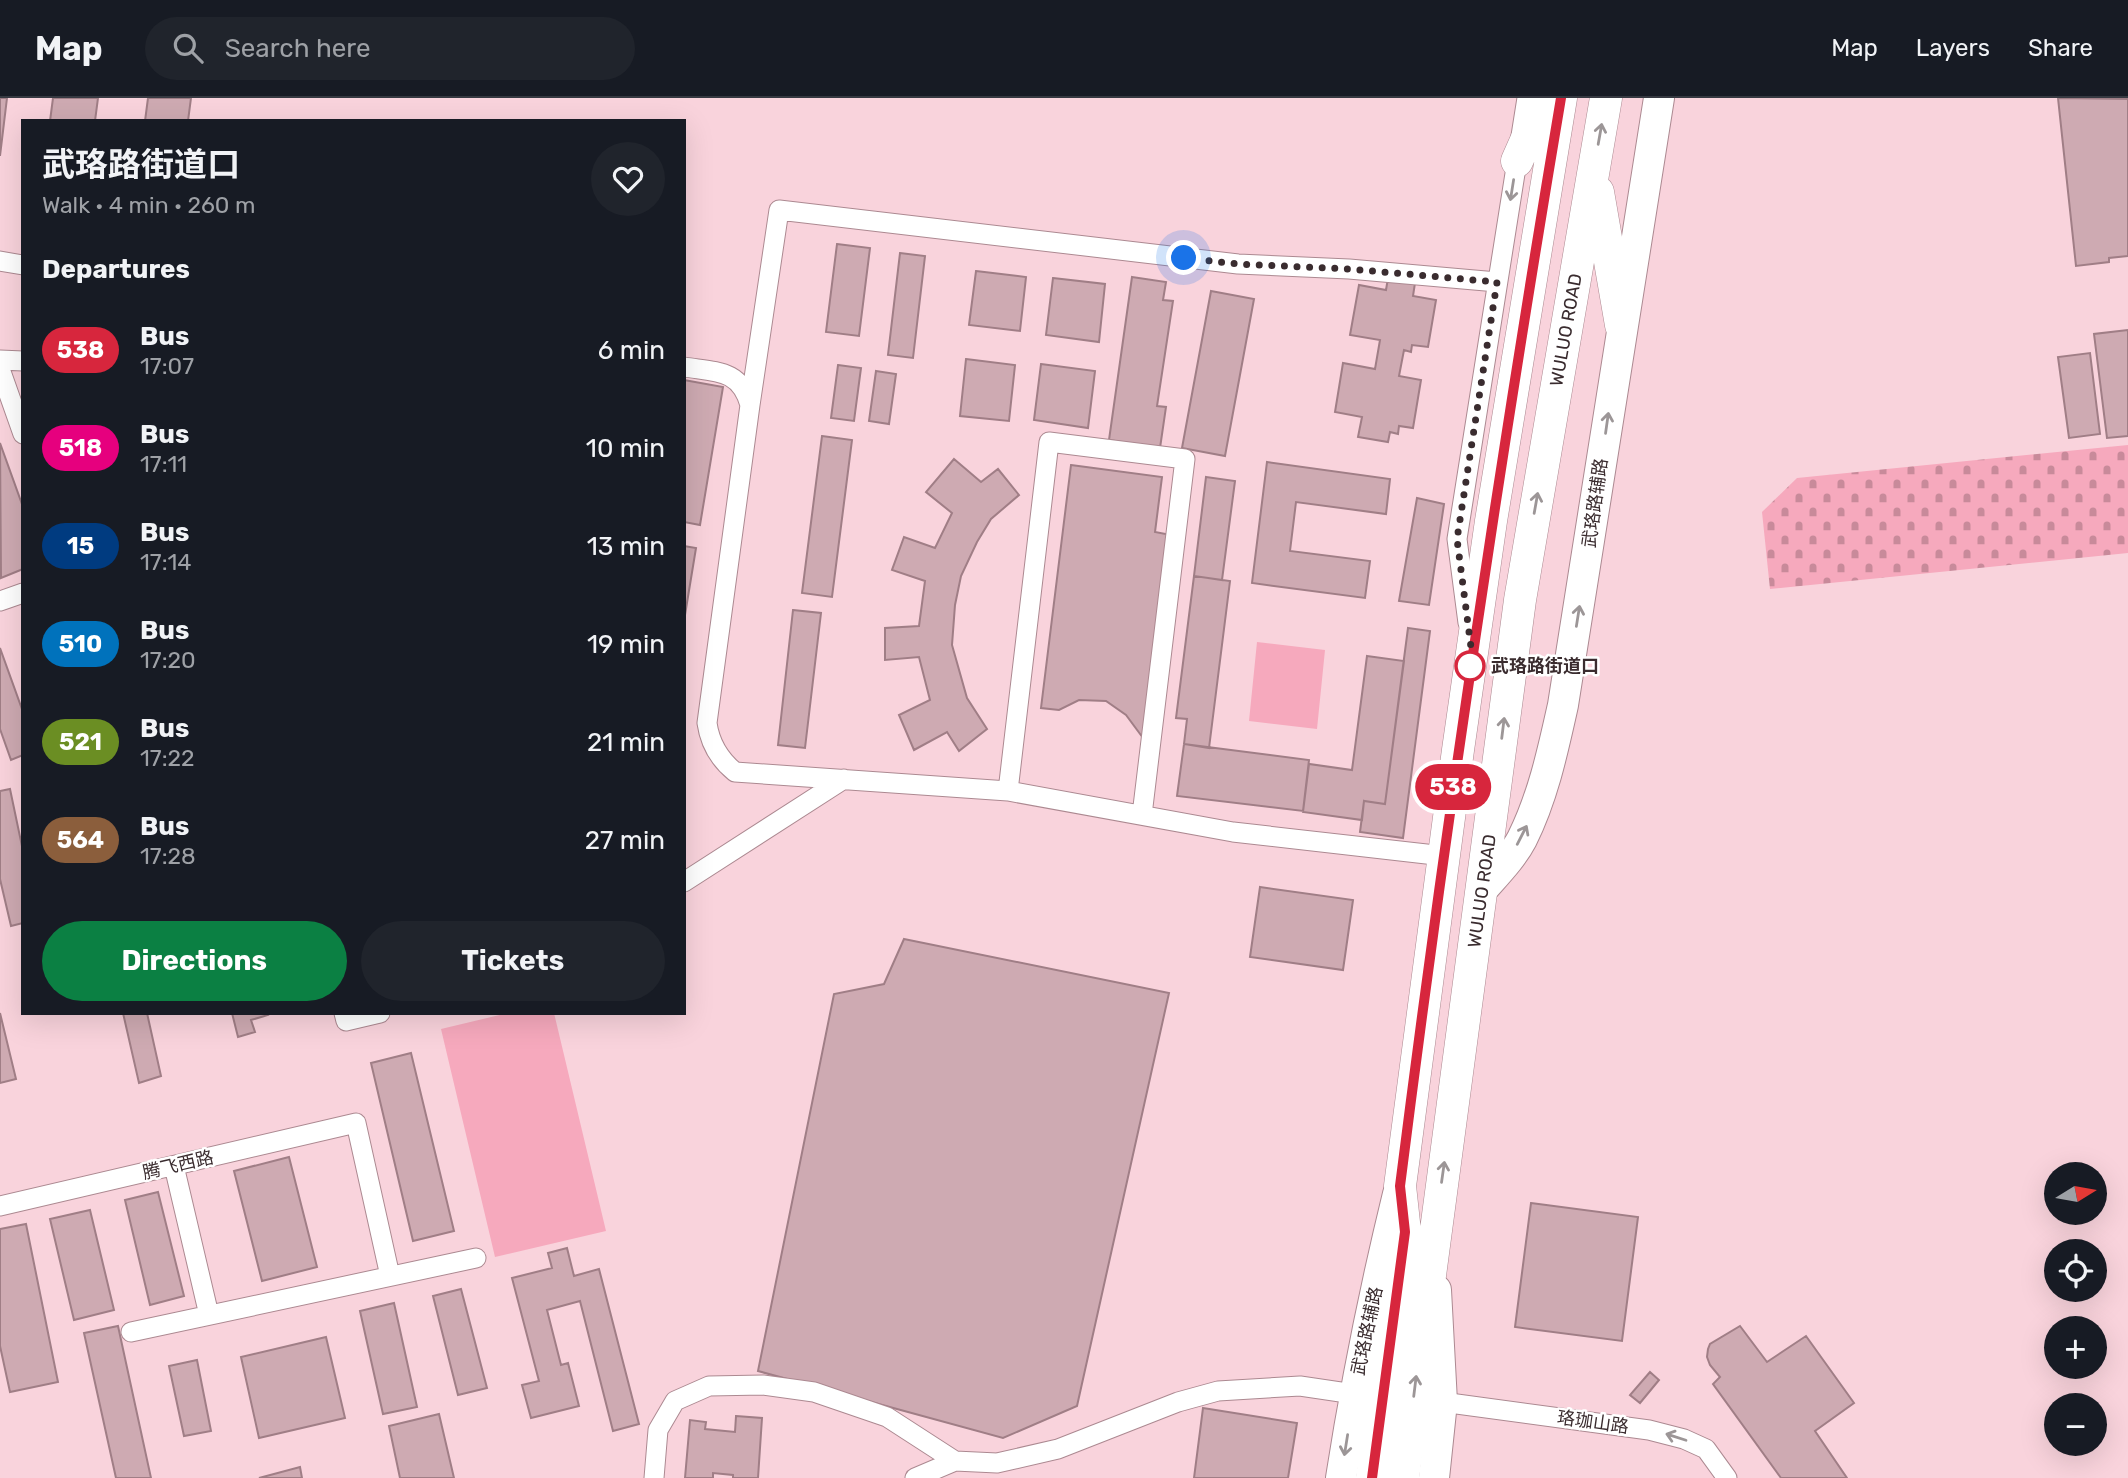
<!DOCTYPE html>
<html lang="en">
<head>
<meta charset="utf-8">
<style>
	body { margin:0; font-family:Rubik,"Noto Sans SC",sans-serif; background:#20242c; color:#f1f3f6; height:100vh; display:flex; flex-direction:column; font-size:26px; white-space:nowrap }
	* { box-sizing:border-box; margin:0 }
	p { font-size:23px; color:#9ea1a6 }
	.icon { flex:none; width:38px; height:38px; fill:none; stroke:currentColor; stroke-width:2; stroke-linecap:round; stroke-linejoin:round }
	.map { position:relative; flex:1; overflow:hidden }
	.side { position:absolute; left:21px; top:21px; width:665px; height:896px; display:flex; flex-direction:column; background:#171b24; border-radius:0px; box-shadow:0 7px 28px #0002 }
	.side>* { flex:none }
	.badge { padding:0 14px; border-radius:23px; font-size:24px; line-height:46px }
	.needle { width:46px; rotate:79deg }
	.tools { position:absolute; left:2044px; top:1064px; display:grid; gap:14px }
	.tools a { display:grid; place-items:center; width:63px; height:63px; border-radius:50%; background:#171b24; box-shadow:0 7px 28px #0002; font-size:35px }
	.you { position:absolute; width:35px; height:35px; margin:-18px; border:5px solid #fff; border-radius:50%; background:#1a73e8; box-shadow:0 0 0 10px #1a73e833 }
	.map>.badge { position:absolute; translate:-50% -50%; box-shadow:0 0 0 4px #fff }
	h2 { padding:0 21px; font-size:26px; line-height:63px }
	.round { display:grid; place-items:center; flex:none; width:74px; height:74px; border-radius:37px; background:#20242c }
	.overview { display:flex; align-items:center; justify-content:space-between; height:119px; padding:0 21px }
	h1 { font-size:33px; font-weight:700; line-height:52px }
	.cta { display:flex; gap:14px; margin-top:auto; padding:14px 21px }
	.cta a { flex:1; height:80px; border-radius:42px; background:#0b8043; color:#fff; font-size:28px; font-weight:700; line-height:80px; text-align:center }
	.cta a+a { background:#20242c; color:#f1f3f6 }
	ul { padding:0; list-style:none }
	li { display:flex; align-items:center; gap:21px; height:98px; padding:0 21px }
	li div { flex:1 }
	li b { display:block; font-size:26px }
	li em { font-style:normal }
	li .badge { min-width:77px; font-weight:700; text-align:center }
	header { display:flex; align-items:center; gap:42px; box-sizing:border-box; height:98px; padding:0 35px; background:#171b24; border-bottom:2px solid #363941 }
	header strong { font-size:33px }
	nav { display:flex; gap:38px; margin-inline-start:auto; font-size:24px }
	.search { width:490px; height:63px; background:#20242c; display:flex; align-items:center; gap:18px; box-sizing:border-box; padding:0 24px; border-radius:38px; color:#9ea1a6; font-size:26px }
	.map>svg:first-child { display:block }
	.green { fill:#f6a9bd }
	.cemetery { fill:url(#cemetery-stones) }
	.building { fill:#ceaab2; stroke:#a07e86; stroke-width:2 }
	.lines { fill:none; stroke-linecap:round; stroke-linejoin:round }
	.minor-casing { stroke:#ac8991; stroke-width:21 }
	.primary-casing { stroke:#ac8991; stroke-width:32 }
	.trunk-casing { stroke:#ac8991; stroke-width:33 }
	.minor { stroke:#fff; stroke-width:19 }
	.primary { stroke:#fff; stroke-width:30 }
	.trunk { stroke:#fff; stroke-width:32 }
	.oneway { stroke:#9c9697 }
	.line-casing { stroke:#fff; stroke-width:16 }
	.line { stroke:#d7263d; stroke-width:10 }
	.walk { stroke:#3a2c2f; stroke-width:7; stroke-dasharray:0 12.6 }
	.stop-dot { fill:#fff; stroke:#d7263d; stroke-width:3.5 }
	.labels { text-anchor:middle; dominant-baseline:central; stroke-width:5; stroke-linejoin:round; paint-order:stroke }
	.street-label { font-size:18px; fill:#3a2c2f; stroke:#fff }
	.stop-label { font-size:18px; font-weight:bold; fill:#3a2c2f; stroke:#fff; text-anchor:start }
</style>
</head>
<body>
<header>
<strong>Map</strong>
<div class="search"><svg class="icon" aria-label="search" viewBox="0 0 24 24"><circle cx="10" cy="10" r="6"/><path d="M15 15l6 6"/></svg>Search here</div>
<nav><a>Map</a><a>Layers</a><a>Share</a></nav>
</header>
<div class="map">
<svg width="2128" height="1380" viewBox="0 0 2128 1380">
	<defs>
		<pattern id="cemetery-stones" width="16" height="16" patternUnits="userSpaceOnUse" patternTransform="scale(1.75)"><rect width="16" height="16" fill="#f6a9bd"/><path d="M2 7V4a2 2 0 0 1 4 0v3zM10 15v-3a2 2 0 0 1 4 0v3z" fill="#c88a9a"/></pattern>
	</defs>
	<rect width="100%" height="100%" fill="#f9d3dc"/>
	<!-- green -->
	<path class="green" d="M1257,544L1325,552L1317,631L1249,623Z
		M508,915H554L606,1133L495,1159L441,931Z"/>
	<!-- cemetery -->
	<path class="cemetery" d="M2128,347V455L1770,491L1762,414L1797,380Z"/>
	<!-- building -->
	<path class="building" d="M0,0H7L0,58Z
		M53,0H98L95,23H50Z
		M148,0H191L188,23H145Z
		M2058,0L2128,1V158L2109,160V164L2076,168Z
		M837,146L870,150L859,238L826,234Z
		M900,155L925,158L913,260L888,257Z
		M976,173L1026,179L1020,233L969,227Z
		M1132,179L1166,184L1163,202L1173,203L1157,308L1166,309L1160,350L1109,342Z
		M1053,180L1105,186L1099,244L1046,237Z
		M1388,180L1415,185L1413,198L1436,202L1428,249L1412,247L1411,254L1404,252L1399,278L1421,282L1413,330L1399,328L1398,336L1390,334L1388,344L1358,339L1362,319L1335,314L1343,265L1375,271L1380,242L1350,237L1359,187L1386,192Z
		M1211,193L1254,201L1225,358L1182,350Z
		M2128,232V338L2107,340L2094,236Z
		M2090,255L2100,336L2069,340L2058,259Z
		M966,261L1015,267L1009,323L960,318Z
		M1041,266L1095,273L1088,330L1034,322Z
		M838,267L861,270L854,323L831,320Z
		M876,273L896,276L889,326L869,323Z
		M684,282L723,289L700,427L684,424Z
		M822,338L852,342L832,499L802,495Z
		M0,345L23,409V471L1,480Z
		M954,361L981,384L998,371L1019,397L991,421L977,444L961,478L955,507L952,547L967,600L987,631L959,653L947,634L914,652L899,617L930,602L919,559L885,562V530L919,528L925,483L892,472L904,439L935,450L952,415L926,394Z
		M1267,364L1390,381L1386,416L1296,404L1290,453L1370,463L1365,500L1252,485Z
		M1071,367L1162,379L1155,434L1171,437L1146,644L1126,617L1106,603L1079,602L1059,612L1041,610Z
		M1206,379L1235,383L1222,482L1194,478Z
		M1417,400L1444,406L1429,507L1399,503Z
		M684,448L696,450L684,523Z
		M1194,478L1230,483L1209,650L1184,646L1187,621L1176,620Z
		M793,512L821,515L805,650L778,647Z
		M1408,530L1430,533L1403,740L1360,734L1364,703L1385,706Z
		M0,550L23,614V657L11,662L0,631Z
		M1367,558L1404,563L1385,706L1364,703L1362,722L1303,714L1309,666L1352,672Z
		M1184,646L1309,662L1303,713L1177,698Z
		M10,691L23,753V825L11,828L0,781V693Z
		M1260,789L1353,802L1343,872L1250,859Z
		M904,841L1169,895L1077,1308L1003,1340L758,1273L834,896L884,886Z
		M0,915L16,981L0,985Z
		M123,915H147L161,978L139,985Z
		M232,915H267L268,917L251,922L255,934L238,939Z
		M411,955L454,1133L413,1143L371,965Z
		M289,1059L317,1169L262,1183L234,1073Z
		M158,1094L184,1198L150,1207L125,1102Z
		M1531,1105L1638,1119L1622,1243L1515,1229Z
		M90,1112L114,1212L74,1222L50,1121Z
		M26,1126L58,1284L10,1294L0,1248V1131Z
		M567,1150L574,1178L599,1171L639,1326L613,1333L580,1203L547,1212L561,1267L568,1265L579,1308L531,1320L522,1287L539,1283L512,1180L552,1170L548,1155Z
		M461,1191L487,1290L458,1297L433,1198Z
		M394,1205L417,1309L383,1316L360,1213Z
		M118,1228L151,1380H116L84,1235Z
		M1740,1228L1767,1264L1806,1238L1854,1305L1815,1333L1847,1380H1781L1713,1286L1720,1279L1710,1267L1707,1259L1708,1251L1710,1246Z
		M326,1239L345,1320L259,1340L241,1259Z
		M197,1262L211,1333L184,1338L169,1268Z
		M1650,1274L1659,1282L1640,1305L1630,1297Z
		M1203,1310L1297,1325L1288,1380H1194Z
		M439,1316L454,1380H400L389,1328Z
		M736,1318L762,1320L758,1380H733V1377L713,1375V1380H685L690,1322L706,1324L705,1331L735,1334Z
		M300,1369L302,1380H259Z"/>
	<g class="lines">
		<!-- minor casing -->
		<g class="minor-casing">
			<path id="minor" d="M0,163L23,167
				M0,262L23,263
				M684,269C716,274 740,271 750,307L707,625C710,646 719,661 735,674L1008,693L1233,734L1444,758
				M0,271L23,336
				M750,307L779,112L1238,166L1349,171L1497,184
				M0,503L23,495
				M1468,525L1457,441L1527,0
				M1008,693L1049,344L1185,361L1142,717
				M684,784L844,681
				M344,915L346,923L380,915
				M174,1068L209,1217
				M0,1108L356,1025L390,1178
				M131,1234L476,1160
				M1442,1304L1649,1332L1684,1341L1706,1351L1727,1380
				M654,1380L658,1332L675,1303L709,1288L763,1287L814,1294L887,1319L955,1363
				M915,1380L955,1363L997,1365L1058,1351L1178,1304L1218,1293L1300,1288L1354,1296"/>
		</g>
		<!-- primary casing -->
		<g class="primary-casing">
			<path id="primary" d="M1482,792C1496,776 1512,760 1522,741C1543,699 1553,652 1563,607L1659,0
				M1341,1380C1356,1284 1375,1190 1398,1096
				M1434,1380L1442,1304L1436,1192"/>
		</g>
		<!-- trunk casing -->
		<g class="trunk-casing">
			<path id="trunk" d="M1517,63L1545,0
				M1598,94L1621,227
				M1372,1380L1405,1134L1400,1088L1458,652L1491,423L1561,0
				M1403,1380L1520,502L1606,0"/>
		</g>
		<!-- minor -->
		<use href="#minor" class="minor"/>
		<!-- primary -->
		<use href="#primary" class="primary"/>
		<!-- trunk -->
		<use href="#trunk" class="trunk"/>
	</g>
	<!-- one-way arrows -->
	<defs><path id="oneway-shaft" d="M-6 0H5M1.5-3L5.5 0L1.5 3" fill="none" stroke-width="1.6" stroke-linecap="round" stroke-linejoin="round" transform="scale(1.75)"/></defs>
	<g class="oneway">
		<use href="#oneway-shaft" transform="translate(1600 36) rotate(-80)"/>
		<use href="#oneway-shaft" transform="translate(1512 92) rotate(99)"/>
		<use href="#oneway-shaft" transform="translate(1607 325) rotate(-82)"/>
		<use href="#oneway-shaft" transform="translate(1536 405) rotate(-80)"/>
		<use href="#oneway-shaft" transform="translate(1578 518) rotate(-81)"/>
		<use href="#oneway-shaft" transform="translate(1503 630) rotate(-83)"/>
		<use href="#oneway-shaft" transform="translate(1522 737) rotate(-63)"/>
		<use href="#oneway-shaft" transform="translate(1443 1074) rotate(-82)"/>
		<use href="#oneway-shaft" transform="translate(1415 1288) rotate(-83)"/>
		<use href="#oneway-shaft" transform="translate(1676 1339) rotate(-162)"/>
		<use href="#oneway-shaft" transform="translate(1346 1347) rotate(99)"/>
	</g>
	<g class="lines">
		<!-- line casing -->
		<g class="line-casing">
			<path id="line" d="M1372,1380L1405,1134L1400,1088C1446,724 1500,362 1561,0"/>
		</g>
		<!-- line -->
		<use href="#line" class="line"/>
		<!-- walk -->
		<path class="walk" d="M1184,160L1238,166L1349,171L1497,184L1457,441L1472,557L1470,568"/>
	</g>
	<!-- markers -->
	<circle class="stop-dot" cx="1470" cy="568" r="14"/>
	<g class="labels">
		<!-- street labels -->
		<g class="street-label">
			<text transform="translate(1566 232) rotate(-80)">WULUO ROAD</text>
			<text transform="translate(1595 405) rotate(-82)">武珞路辅路</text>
			<text transform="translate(1482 793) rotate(-82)">WULUO ROAD</text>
			<text transform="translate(178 1067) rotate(-13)">腾飞西路</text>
			<text transform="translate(1367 1233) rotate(-78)">武珞路辅路</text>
			<text transform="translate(1593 1324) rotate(8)">珞珈山路</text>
		</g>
		<!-- stop labels -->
		<g class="stop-label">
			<text x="1491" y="568">武珞路街道口</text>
		</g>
	</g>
</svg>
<div class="tools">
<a><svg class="needle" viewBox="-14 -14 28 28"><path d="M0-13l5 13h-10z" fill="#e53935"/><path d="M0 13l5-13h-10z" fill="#9ea1a6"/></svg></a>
<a><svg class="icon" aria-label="locate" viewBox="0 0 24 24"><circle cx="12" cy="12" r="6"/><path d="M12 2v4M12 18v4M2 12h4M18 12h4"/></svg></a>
<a>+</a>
<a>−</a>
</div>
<div class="you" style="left:1184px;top:160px"></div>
<b class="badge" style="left:1453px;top:689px;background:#d7263d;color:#fff">538</b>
<section class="side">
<div class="overview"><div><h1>武珞路街道口</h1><p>Walk · 4 min · 260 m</p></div><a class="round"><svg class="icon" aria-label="heart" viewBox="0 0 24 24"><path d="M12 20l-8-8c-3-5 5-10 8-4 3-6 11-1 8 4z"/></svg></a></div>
<h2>Departures</h2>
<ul>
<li><span class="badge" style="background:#d7263d;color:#fff">538</span><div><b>Bus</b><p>17:07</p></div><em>6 min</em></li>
<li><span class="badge" style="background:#e6007e;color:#fff">518</span><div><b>Bus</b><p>17:11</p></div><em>10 min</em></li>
<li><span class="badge" style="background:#003b80;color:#fff">15</span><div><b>Bus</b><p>17:14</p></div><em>13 min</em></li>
<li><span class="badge" style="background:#0072bc;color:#fff">510</span><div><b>Bus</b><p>17:20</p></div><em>19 min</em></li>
<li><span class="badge" style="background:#6b8e23;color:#fff">521</span><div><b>Bus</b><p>17:22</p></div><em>21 min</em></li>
<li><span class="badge" style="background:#8b5e3c;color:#fff">564</span><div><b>Bus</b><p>17:28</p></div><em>27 min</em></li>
</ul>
<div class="cta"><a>Directions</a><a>Tickets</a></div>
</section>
</div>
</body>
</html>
